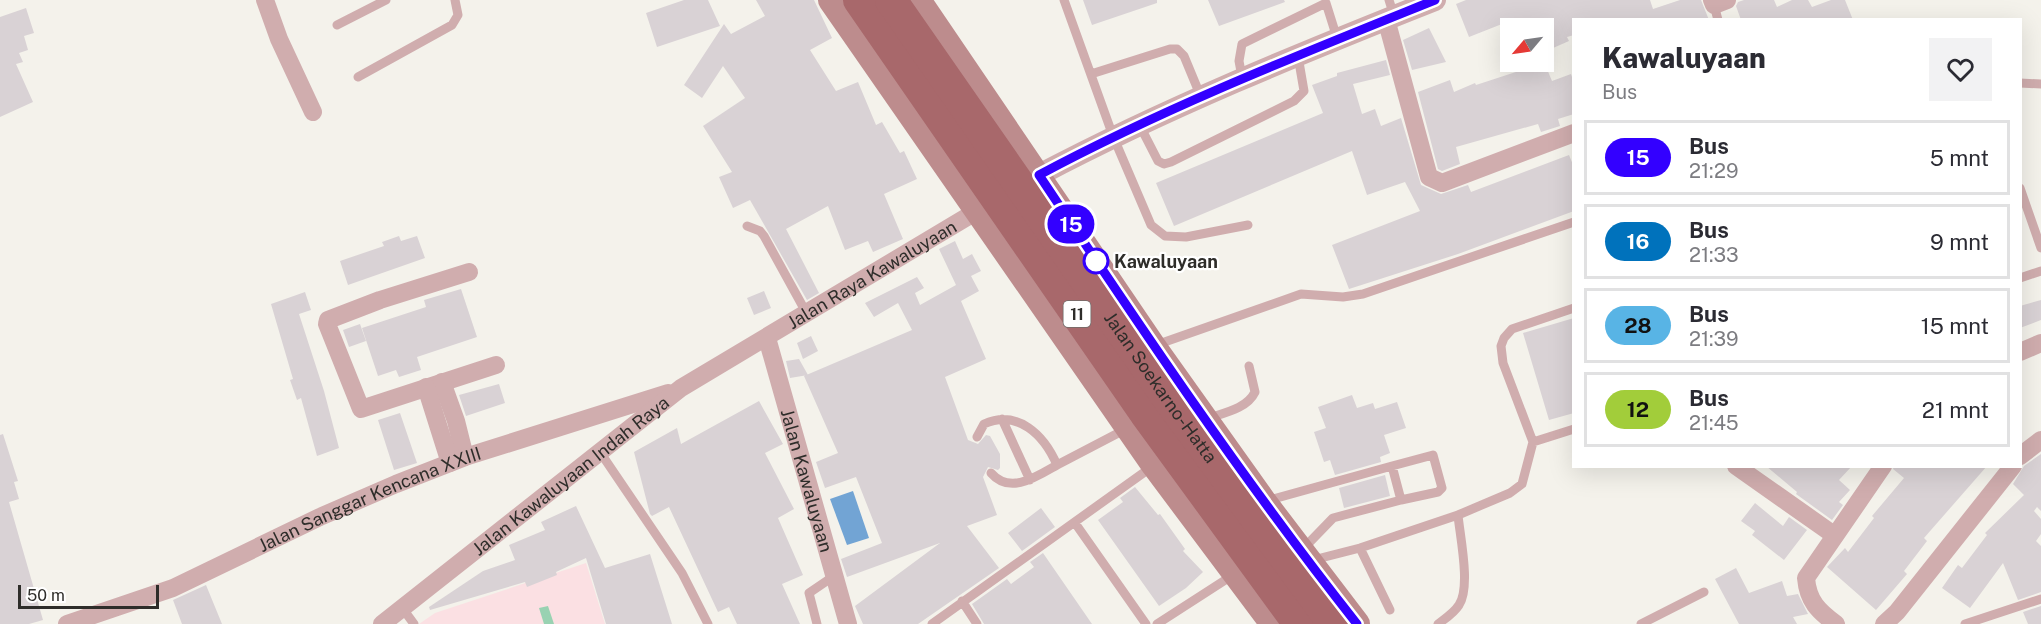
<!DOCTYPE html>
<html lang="id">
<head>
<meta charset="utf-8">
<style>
	body { margin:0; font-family:"Public Sans",sans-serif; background:#f2f2f3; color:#2b2b33; height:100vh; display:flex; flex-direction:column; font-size:22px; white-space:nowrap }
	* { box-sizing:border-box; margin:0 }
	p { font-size:20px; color:#7c7c81 }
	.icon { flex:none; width:33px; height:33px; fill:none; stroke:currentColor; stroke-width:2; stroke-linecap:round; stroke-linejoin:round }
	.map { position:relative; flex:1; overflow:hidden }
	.panel { position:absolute; left:1572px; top:18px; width:450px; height:450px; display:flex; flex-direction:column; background:#fff; border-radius:0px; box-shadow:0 6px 24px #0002 }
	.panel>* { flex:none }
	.badge { padding:0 12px; border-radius:20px; font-size:21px; line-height:39px }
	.needle { width:39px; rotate:241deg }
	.fabs { position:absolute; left:1500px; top:18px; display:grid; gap:12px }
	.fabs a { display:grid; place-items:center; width:54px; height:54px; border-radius:0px; background:#fff; box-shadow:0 6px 24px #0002; font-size:30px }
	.scale { position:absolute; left:18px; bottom:15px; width:141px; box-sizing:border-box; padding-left:6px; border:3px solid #2e2d2a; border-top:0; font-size:16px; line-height:21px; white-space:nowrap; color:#2e2d2a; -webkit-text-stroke:4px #fff; paint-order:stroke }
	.map>.badge { position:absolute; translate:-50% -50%; box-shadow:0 0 0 3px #fff }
	.round { display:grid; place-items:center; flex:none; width:63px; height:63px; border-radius:0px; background:#f2f2f3 }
	.headline { display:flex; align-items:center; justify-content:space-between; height:102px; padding:0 30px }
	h1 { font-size:28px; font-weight:800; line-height:45px }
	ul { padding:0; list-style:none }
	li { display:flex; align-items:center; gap:18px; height:75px; margin:0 12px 9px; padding:0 18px; border:3px solid #e1e1e2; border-radius:0px }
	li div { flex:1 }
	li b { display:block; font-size:22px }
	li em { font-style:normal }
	li .badge { min-width:66px; font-weight:700; text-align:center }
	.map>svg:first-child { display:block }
	.commercial { fill:#fbe0e3 }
	.green { fill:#99d2b2 }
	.water { fill:#72a4d4 }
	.building { fill:#d9d2d5 }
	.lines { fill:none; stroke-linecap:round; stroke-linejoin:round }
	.service { stroke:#d0adae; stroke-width:9 }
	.minor { stroke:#d0adae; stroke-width:18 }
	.tertiary { stroke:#d0adae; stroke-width:22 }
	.secondary { stroke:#bd8c8d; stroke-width:26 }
	.trunk { stroke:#a8686b; stroke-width:32 }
	.line-casing { stroke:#fff; stroke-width:14 }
	.line { stroke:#30f; stroke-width:9 }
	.stop-dot { fill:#fff; stroke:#30f; stroke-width:3 }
	.labels { text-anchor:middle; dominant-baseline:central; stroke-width:4.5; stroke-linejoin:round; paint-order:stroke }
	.shield { fill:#fff; stroke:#6d6c6a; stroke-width:1.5 }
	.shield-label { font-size:16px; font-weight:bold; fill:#2e2d2a }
	.stop-label { font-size:18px; font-weight:bold; fill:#2e2d2a; stroke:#fff; text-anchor:start }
	.street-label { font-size:18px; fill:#2e2d2a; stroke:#fff }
</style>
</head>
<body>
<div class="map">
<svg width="2041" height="624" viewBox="0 0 2041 624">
	<rect width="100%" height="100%" fill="#f4f2eb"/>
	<!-- commercial -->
	<path class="commercial" d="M586,563L605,624H419L435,613Z"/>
	<!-- green -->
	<path class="green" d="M548,606L554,624H544L539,608Z"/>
	<!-- water -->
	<path class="water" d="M853,491L869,538L847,545L830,499Z"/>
	<!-- building -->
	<path class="building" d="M684,0H708L720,26L657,47L646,13Z
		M756,0H814L832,38L810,50L836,91L858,82L876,125L882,122L900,153L904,151L917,179L884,194L903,239L873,252L868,241L845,250L828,206L786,229L819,293L807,300L750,200L733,208L719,177L732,172L703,126L745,98L723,66L702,98L684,85L724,24L731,34L765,16Z
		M1083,0H1157V3L1092,25Z
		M1208,0H1284L1285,2L1219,26Z
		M1466,0H1650L1653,9L1680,0H1701L1709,20H1574V35L1567,37L1569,41L1544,52V24L1528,28H1510L1507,22L1469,37L1456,4Z
		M1744,0H1774L1777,7L1792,0H1808L1812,7L1831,0H1845L1853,20H1741L1736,6L1738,2Z
		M26,8L34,33L24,36L28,50L19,53L23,62L16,64L33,102L0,117V17Z
		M1429,28L1446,62L1412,70L1403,40Z
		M1386,60L1390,75L1353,84L1362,114L1375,109L1381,126L1401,118L1421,185L1441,194L1468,185L1471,192L1569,155L1574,167V211L1458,254L1349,289L1332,245L1420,211L1405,182L1367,195L1352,151L1174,226L1156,183L1323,113L1312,85L1337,76V73Z
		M1522,62H1544L1552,81L1571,74L1574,83V114L1558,119L1560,126L1541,132L1538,124L1456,147L1460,164L1442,171L1438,169L1418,92L1450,80L1454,92L1475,83L1476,85L1525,69Z
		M399,236L401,241L417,236L425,258L348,285L340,261L384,246L382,242Z
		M955,241L963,259L972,254L981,271L971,276L979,291L961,301L986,359L945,377L968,440L978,444L986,435L990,436L1000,454V468L998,470L988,467L983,477L997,515L967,526L999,568L918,624H863L855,606L940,543L847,577L841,559L882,543L856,477L825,488L816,462L838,453L804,376L912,330L898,303L874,317L865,303L917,277L924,288L915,293L920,305L956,285L939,249Z
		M461,289L477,337L417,357L421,370L399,377L396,370L378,376L362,328L426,307L424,300Z
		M764,291L771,308L754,315L747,298Z
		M305,292L311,310L299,314L324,391L339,448L317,456L301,398L297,400L290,380L293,379L271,304Z
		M2041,300V320L2020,328V306Z
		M1574,318V413L1549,420L1523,333Z
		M360,324L366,341L349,347L343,330Z
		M811,336L818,351L803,359L797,343Z
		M799,359L808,375L790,378L786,361Z
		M499,384L505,403L466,416L459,395Z
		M1352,395L1357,408L1373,403L1375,409L1397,402L1406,428L1384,435L1390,453L1380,457L1381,462L1335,475L1330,460L1324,462L1314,432L1326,428L1318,407Z
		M759,401L783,444L765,453L794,509L778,518L803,575L782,584L800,624H737L729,607L718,612L669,507L652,516L650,514L634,452L677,428L681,444Z
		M400,413L417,463L394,470L378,420Z
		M3,434L18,481L14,482L19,499L9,502L43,620L29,624H0V435Z
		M2041,454V511L2037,507L2034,511L2041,519V534L2036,541L2041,546V592L2018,600L2003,563L1970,608L1942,588L1958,565L1962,568L1987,535L1985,533L2024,495L2013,484L2024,466Z
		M1766,466H1852L1839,480L1850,490L1839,502L1843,505L1832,520L1796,494L1797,492Z
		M1894,466H1987L1924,538L1927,541L1904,571L1907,574L1876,610L1827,567L1845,548L1848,552L1874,518L1872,516L1904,478L1893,469Z
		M1385,475L1390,496L1344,508L1339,488Z
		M1135,487L1158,515L1160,514L1185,549L1183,551L1203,572L1186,588L1159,606L1098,520L1123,502L1120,498Z
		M1755,503L1783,526L1789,517L1807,530L1784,560L1752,535L1755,531L1741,521Z
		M576,506L605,568L650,554L672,624H606L586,558L556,572L557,575L527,587L525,582L430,610L429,607L483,571L515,560L509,545L545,530L541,522Z
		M1041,508L1055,527L1022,551L1008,533Z
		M1043,553L1092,624H984L972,604L1007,579L1011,584L1034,567L1030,562Z
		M1736,568L1749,593L1782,581L1787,596L1798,594L1808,614L1793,617L1797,624H1739L1715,579Z
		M206,585L222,624H182L173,600Z
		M2041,606V624H2028L2023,612Z"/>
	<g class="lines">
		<!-- service -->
		<path class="service" d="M1064,0L1113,136L1151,225L1165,236L1186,237L1248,225
			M1389,0L1394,16
			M1714,5L1718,20
			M337,25L386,0
			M1091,74L1170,49H1177L1184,56L1201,97
			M358,77L452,25L458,15L455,0
			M1242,77L1239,61L1242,44L1326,3L1337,38
			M2020,83L2041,84
			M1140,126L1158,161L1164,164L1171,162L1294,101L1304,91L1298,56
			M2020,188L2041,248
			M747,226L760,231L764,236L807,314
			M2020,278L2041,271
			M1156,345L1301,294L1343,297L1363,294L1574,222
			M1002,419L1030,480
			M1206,419C1223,413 1247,409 1255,392L1249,366
			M977,437L984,424C1018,409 1044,435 1057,465C1036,477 1010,495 991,473
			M1533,442L1574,429
			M600,452L682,573L708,624
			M1057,465L1126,429
			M1392,466L1433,455L1442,488L1438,492L1401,500
			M1266,501L1392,466L1401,500L1333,518L1302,550
			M1075,523L1146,624
			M1360,548L1390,610
			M1313,560L1360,548L1458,515L1510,493L1522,484L1533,442L1503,363L1501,346L1504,338L1512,329L1574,308
			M962,601L977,624
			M403,609L414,624
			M817,624L809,593L834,576
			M932,624L1153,466
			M1157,624L1233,575
			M1438,624C1446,618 1454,613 1459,605C1471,587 1460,537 1458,515
			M1641,624L1704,592
			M1965,624L2041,599"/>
		<!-- minor -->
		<g class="minor">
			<path d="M265,0L279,39L313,112"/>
			<path d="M1712,0L1714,5L1727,0"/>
			<path d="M1386,19L1429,177L1442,183L1574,133"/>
			<path d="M469,272L380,300L328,320L327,324L361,409L496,365"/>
			<path id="s1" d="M767,338L848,624"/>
			<path d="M2020,352L2041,343"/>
			<path d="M442,382L456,421L465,457"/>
			<path d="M426,387L450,463"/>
			<path d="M2020,456L2041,440"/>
			<path d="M1736,466L1834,535"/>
			<path id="s2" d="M67,624L173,588L322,516L396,484L465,457L668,393"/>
			<path id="s3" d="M382,624L681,388L977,211"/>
			<path d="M1836,624C1818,611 1808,601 1806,578L1883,466"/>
			<path d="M1884,624L1897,612L2013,466"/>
		</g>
		<!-- tertiary -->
		<path class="tertiary" d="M1039,175C1166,108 1301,53 1435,0"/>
		<!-- secondary -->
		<path class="secondary" d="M831,0L1154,465L1273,624
			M918,0L1153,346L1264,502L1357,624"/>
		<!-- trunk -->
		<g class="trunk">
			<path d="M859,0L1145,413L1299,624"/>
			<path id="s4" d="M891,0L1172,404L1334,624"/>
		</g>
	</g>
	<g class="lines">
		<!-- line casing -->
		<g class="line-casing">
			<path id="line" d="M1357,624C1243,480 1141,328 1039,175C1166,107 1301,54 1435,0"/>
		</g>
		<!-- line -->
		<use href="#line" class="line"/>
	</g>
	<!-- markers -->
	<circle class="stop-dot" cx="1096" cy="261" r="12"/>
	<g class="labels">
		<!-- shield labels -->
		<rect class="shield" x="1063.5" y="301" width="27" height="26" rx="4.5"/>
		<g class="shield-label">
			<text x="1077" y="314">11</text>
		</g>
		<!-- stop labels -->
		<g class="stop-label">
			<text x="1114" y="261">Kawaluyaan</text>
		</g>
		<!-- street labels -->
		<g class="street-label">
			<text stroke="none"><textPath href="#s3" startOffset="603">Jalan Raya Kawaluyaan</textPath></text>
			<text stroke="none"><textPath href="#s4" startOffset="472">Jalan Soekarno-Hatta</textPath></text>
			<text stroke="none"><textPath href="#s3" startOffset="240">Jalan Kawaluyaan Indah Raya</textPath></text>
			<text stroke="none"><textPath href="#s1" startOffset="148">Jalan Kawaluyaan</textPath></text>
			<text stroke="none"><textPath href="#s2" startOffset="328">Jalan Sanggar Kencana XXIII</textPath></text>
		</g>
	</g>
</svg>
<div class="fabs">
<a><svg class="needle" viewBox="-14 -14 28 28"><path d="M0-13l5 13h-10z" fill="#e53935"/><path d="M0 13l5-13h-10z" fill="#7c7c81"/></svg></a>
</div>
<div class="scale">50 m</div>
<b class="badge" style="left:1071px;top:224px;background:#30f;color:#fff">15</b>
<section class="panel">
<div class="headline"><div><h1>Kawaluyaan</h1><p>Bus</p></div><a class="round"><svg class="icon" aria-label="heart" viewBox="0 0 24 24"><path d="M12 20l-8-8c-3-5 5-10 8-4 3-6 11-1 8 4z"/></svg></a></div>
<ul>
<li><span class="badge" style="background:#30f;color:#fff">15</span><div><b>Bus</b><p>21:29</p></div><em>5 mnt</em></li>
<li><span class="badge" style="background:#0072bc;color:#fff">16</span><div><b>Bus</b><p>21:33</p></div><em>9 mnt</em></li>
<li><span class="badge" style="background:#58b4e5;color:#111">28</span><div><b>Bus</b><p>21:39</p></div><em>15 mnt</em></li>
<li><span class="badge" style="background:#a2cd3a;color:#111">12</span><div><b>Bus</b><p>21:45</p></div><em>21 mnt</em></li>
</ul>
</section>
</div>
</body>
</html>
